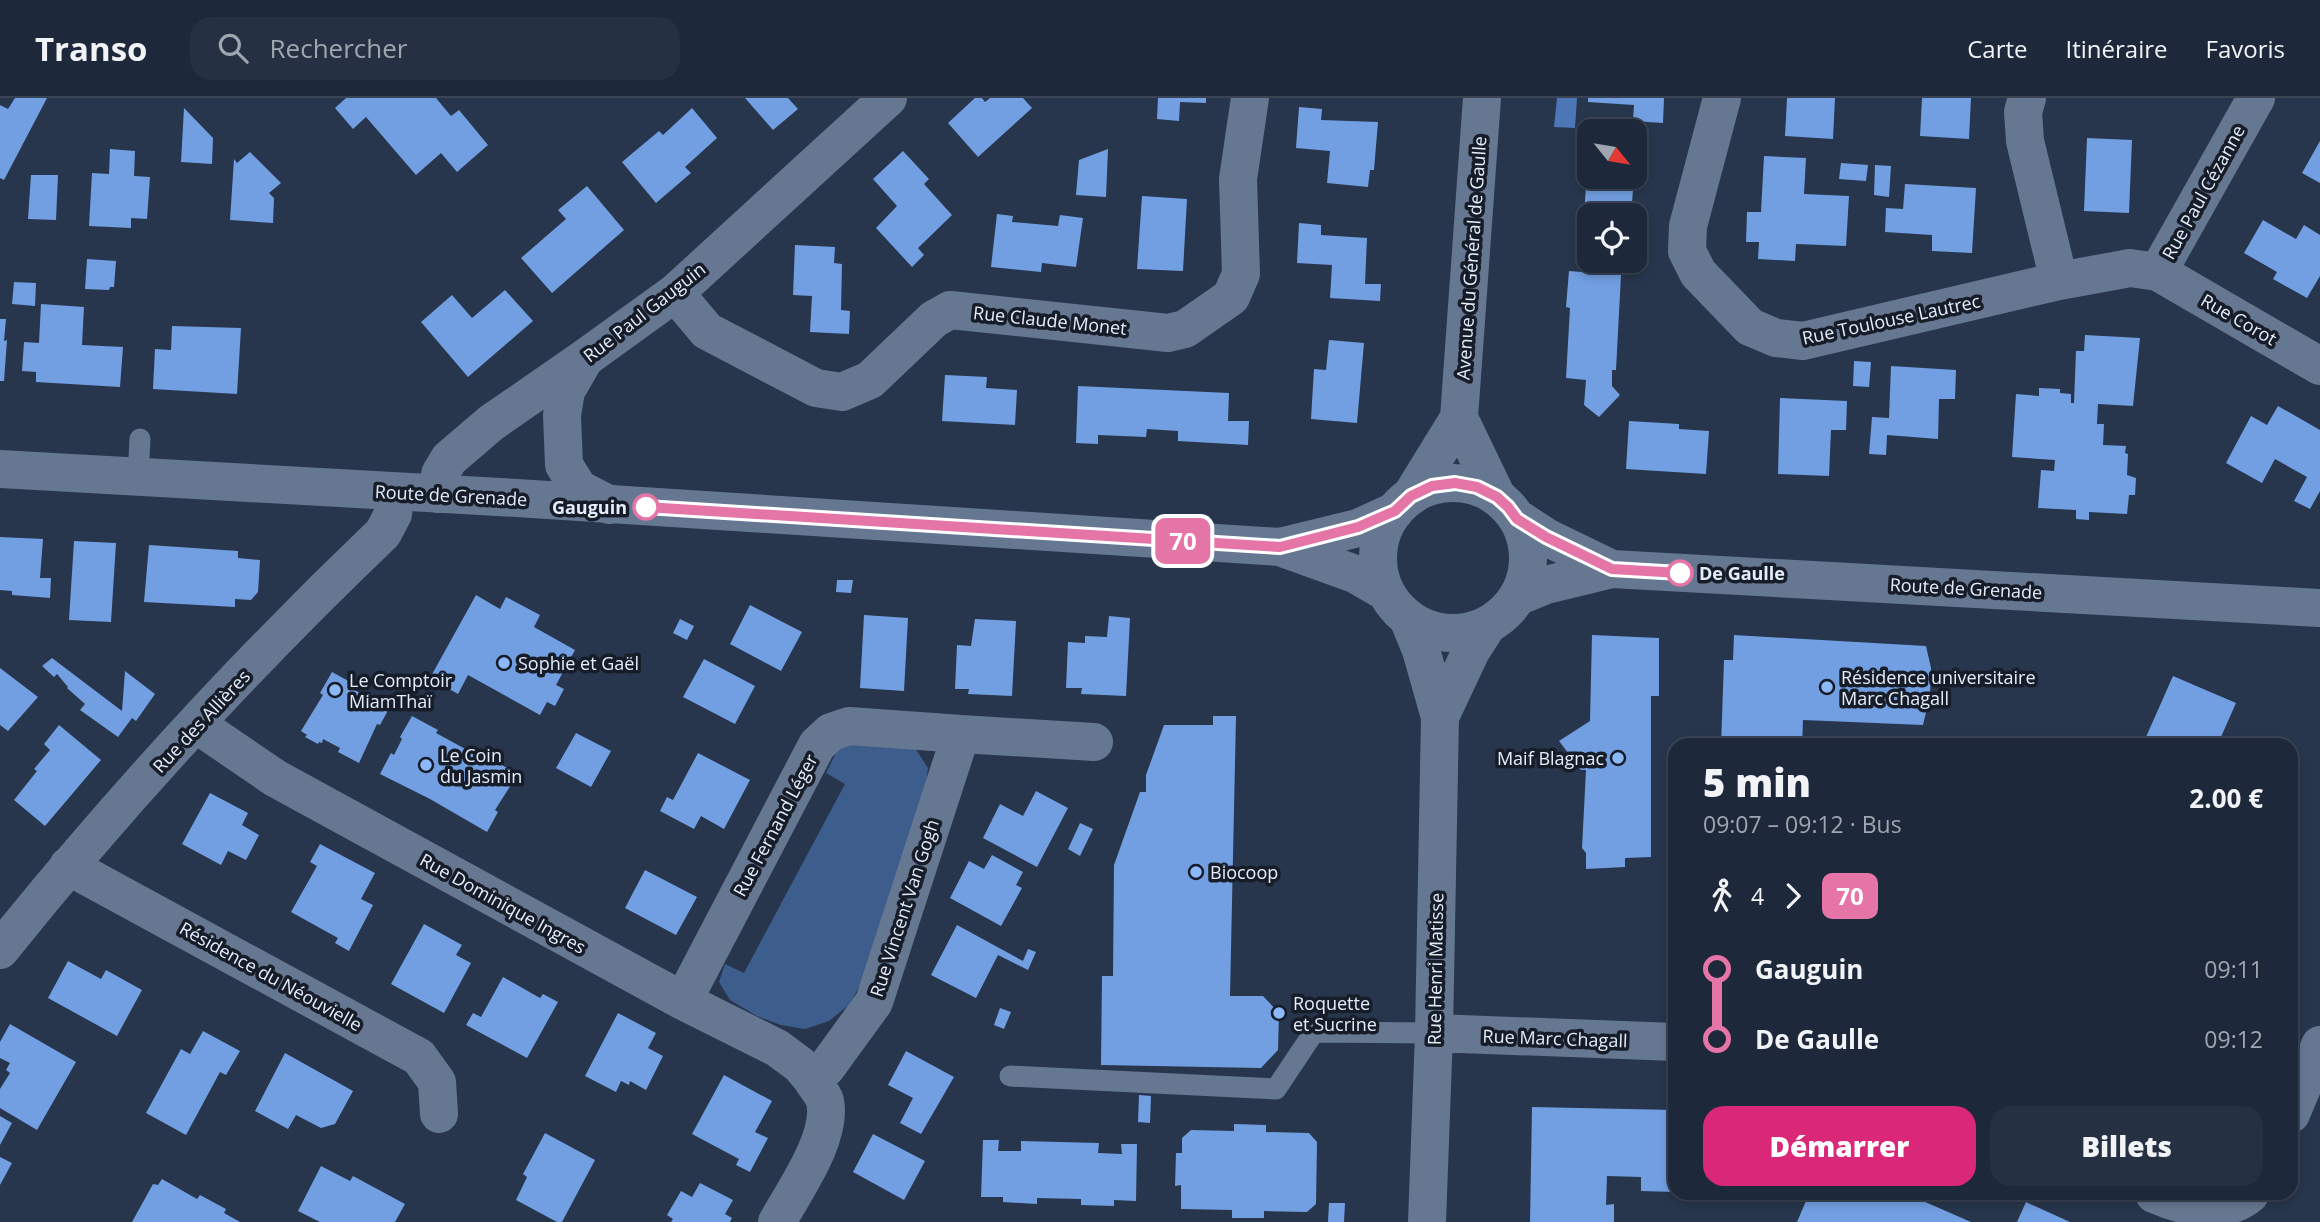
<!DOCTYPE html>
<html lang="fr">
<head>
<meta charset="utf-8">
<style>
	body { margin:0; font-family:"Open Sans",sans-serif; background:#253042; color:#f1f3f6; height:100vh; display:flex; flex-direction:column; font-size:26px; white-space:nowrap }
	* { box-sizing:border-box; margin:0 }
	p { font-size:23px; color:#a0a6af }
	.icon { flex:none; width:38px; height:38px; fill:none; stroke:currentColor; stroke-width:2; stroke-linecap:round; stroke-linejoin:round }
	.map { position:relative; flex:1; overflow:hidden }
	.drawer { position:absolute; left:1668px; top:640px; width:630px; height:462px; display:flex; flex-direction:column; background:#1d283a; border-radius:21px; box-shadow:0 4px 10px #0003,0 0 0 2px #3b4454 }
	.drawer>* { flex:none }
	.badge { padding:0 14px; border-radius:10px; font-size:24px; line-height:46px }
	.needle { width:46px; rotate:120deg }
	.controls { position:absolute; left:1577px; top:21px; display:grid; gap:14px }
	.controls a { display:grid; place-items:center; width:70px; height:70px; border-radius:14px; background:#1d283a; box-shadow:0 4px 10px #0003,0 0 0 2px #3b4454; font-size:35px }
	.map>.badge { position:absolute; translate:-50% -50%; box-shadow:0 0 0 4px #fff }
	.legs { display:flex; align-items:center; gap:10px; height:77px; padding:0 35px; font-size:23px }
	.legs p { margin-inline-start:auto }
	.overview { display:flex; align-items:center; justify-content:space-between; height:119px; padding:0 35px }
	h1 { font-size:38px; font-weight:800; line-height:52px }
	.action { display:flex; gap:14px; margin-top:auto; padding:14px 35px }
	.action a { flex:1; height:80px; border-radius:21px; background:#db2777; color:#fff; font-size:28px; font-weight:800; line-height:80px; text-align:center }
	.action a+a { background:#253042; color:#f1f3f6 }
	ul { padding:0 35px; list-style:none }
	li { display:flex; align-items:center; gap:24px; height:70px; font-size:26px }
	li i { display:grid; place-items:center; width:10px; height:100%; margin:0 9px; background:currentColor }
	li i::after { content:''; width:18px; height:18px; margin:-9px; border:5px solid; border-radius:50%; background:#1d283a }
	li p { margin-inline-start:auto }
	li:first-child i { background:linear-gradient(#0000 50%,currentColor 0) }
	li:last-child i { background:linear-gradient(currentColor 50%,#0000 0) }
	header { display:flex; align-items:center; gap:42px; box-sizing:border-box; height:98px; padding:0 35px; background:#1d283a; border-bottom:2px solid #3b4454 }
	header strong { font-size:33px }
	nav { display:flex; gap:38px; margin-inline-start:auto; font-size:24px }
	.search { width:490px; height:63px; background:#253042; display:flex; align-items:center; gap:18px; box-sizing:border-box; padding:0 24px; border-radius:21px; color:#a0a6af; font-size:26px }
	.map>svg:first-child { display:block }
	.green { fill:#3d5d8d }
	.water { fill:#4c76b6 }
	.building { fill:#729fe2 }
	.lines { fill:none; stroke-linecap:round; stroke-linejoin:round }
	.service { stroke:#667791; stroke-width:21 }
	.minor { stroke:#667791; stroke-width:38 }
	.tertiary { stroke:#667791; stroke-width:38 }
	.secondary { stroke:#667791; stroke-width:38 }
	.line-1-casing { stroke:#fff; stroke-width:16 }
	.line-1 { stroke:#e675a7; stroke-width:10 }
	.stop-1-dot { fill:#fff; stroke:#e675a7; stroke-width:3.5 }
	.poi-dot { fill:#8cb9fc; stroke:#171d28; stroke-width:2.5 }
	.labels { text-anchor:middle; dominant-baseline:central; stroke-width:7; stroke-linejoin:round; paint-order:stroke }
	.street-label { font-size:18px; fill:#e3edfc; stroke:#171d28 }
	.stop-label { font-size:18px; font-weight:bold; fill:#e3edfc; stroke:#171d28; text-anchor:end }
	.poi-label { font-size:18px; fill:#e3edfc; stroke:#171d28; text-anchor:start }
</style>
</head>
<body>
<header>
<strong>Transo</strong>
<div class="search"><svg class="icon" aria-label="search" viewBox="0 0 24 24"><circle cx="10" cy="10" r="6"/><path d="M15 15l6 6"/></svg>Rechercher</div>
<nav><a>Carte</a><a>Itinéraire</a><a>Favoris</a></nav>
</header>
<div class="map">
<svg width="2320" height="1124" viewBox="0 0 2320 1124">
	<rect width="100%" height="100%" fill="#27364d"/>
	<!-- green -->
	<path class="green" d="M850,641L915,650L928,670L925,695L863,881L850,906L829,923L805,931L781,927L757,918L730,902L719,884L725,866L744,875L845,686L826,675L836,655Z"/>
	<!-- water -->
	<path class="water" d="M1557,0H1577L1575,30L1554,29Z"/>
	<!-- building -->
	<path class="building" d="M15,0H47L4,82L0,80V7L8,11Z
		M346,0H436L451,18L459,12L488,47L457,74L441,55L416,77L366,19L353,31L335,10Z
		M745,0H788L798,11L773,32Z
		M975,0H982L985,4L990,0H1023L1032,10L978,59L948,25Z
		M1158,0H1206V5L1180,4L1179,23L1157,21Z
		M1588,0H1664L1663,25L1633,23L1634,7L1588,4Z
		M1787,0H1835L1833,41L1785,38Z
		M1922,0H1971L1969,41L1920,38Z
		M1299,9L1322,11L1321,22L1378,24L1374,72H1370L1368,89L1327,85L1330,53L1296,50Z
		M184,10L213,40L212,66L181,64Z
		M692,10L717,40L685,69L691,75L656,105L622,64L659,33L663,37Z
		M2087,40L2132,42L2129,115L2084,113Z
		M2320,43V85L2302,75Z
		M110,51L135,53L134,78L150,79L147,121L131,120V130L89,128L92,75L109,76Z
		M1108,51L1106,99L1076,97L1079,62Z
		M903,53L929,81L924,86L952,117L918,150L924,157L912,169L876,130L897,108L873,81Z
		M250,54L281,85L269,95L274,100L273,125L230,122L234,61L237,65Z
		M1764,58L1806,60L1804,96L1849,98L1846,148L1796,146L1795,163L1758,161L1759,144H1746L1747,114H1761Z
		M1841,65L1868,67L1866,83L1839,81Z
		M1875,67L1891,68L1889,99L1874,97Z
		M1587,73L1589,74V79H1634L1631,117H1589V147H1582Z
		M31,77H58L56,122L28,121Z
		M1905,86L1976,90L1972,155L1932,153V137L1885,134L1886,110L1903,111Z
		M587,88L624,132L552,195L521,160L566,121L558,112Z
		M1142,98L1187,101L1183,173L1137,171Z
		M997,116L1013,118L1012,124L1058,128L1060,117L1083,120L1076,169L1042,165L1041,174L991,169Z
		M2263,122L2296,141L2304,127L2320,137V178L2307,200L2273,181L2277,174L2244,155Z
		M1299,125L1321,127V137L1367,140L1365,186H1381L1380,203L1330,200L1332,167L1297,165Z
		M795,147L835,149L834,165L842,166L841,212L850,213L849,236L810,234L812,198L793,197Z
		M87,161L116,163L114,189H110L109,192L85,191Z
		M1569,173L1621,177L1616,272H1612V288L1620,297L1599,319L1584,307L1586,282L1566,280L1570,210L1566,209Z
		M14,184L36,185L35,208L12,206Z
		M505,192L533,223L468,279L421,224L452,197L472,220Z
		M41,206L84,209L82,247L123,249L120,289L36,284V274L22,273L24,244L39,245Z
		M0,221H6L4,243L7,242L4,283H0Z
		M172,228L241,230L237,296L153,291L155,251L171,252Z
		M2085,237L2140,240L2133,308L2098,306L2097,326H2104L2103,347L2126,348L2125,355L2128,356L2127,377L2136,380L2135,397H2129L2127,416L2089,414V422L2076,421V412L2038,410L2041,372L2054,373L2055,362L2012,359L2016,296L2039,298V290L2060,291V295L2071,296V305H2074L2076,253H2084Z
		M1329,242L1364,245L1357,325L1311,321L1314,271L1326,272Z
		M1854,263L1871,264L1869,289L1853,288Z
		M1891,268L1956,272L1955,301H1939L1938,341L1887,337L1886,357L1869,356L1872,319L1889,320Z
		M945,277L987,279L986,290L1017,292L1015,327L942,323Z
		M1078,288L1229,295L1228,323H1249L1248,347L1178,343V333L1147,331L1146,339L1098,337V346L1076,345Z
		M1780,300L1847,303L1846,332H1831L1829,378L1778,376Z
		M2278,308L2320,332V393L2310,411L2294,403L2307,379L2275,361L2262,385L2226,365L2251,318L2267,327Z
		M1629,323L1679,326V331L1709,333L1706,376L1626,371Z
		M0,439L43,441L40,480H51L50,500L12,497V493L0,492Z
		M74,443L116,445L111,524L69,522Z
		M149,447L238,453V460L260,462L258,494L251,502L235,501V509L144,504Z
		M837,482H853L851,495L836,494Z
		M476,497L500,511L506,499L540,517L534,529L575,552L556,587L564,591L555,608L547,604L540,617L468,577L458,596L430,580Z
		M750,507L802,534L781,573L730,546Z
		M864,517L908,520L904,593L860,590Z
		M1109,518L1130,520L1126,598L1081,596L1082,590H1066L1068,544L1085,545V538L1107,539Z
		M680,521L694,528L687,542L673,535Z
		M975,521L1016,523L1012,598L968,596L969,591H955L957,547L971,548Z
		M1592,537L1659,540V598H1651V759L1625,760V769L1586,771V755L1582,750L1586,672H1581L1559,643L1590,623Z
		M1734,537L1926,548L1931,570L1930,597L1923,627L1803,622L1802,648H1721L1724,562H1733Z
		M52,560L122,613L125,573L155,596L136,623L132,620L118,639L80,612L85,606L67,590L68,589L57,576L54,579L42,568Z
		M704,561L755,588L735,626L683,599Z
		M0,570L38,599L8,633L0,627Z
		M332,574L354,586L351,590L367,599L369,595L391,607L380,627L377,626L359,665L338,654L340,650L323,641L322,645L319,644L318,646L305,639L307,637L301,633L323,597L320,595Z
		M2173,578L2236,605L2217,648H2142Z
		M412,618L438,632L436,635L489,664L491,661L518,676L495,712L498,714L487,734L430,701L380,676L391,655L394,657L402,641L400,639Z
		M1213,618H1236L1230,898H1263L1279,915L1278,952L1261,970L1101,967L1102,878H1113L1114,767L1140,694H1146V677L1164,627H1213Z
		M59,627L101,662L45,728L14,702L37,673L34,671L50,652L44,646Z
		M576,635L611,653L591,689L556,670Z
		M698,655L750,682L724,731L701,718L694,731L660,713L667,699L673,702Z
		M1036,693L1068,710L1037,769L983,740L1000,706L1023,718Z
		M210,695L248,715L242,727L259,737L246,762L228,753L221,767L182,746Z
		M1080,725L1093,731L1080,758L1068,751Z
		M320,746L375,775L361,801L373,807L349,853L335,845L338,840L291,814L317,768L310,764Z
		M992,757L1023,774L1016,787L1022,790L1001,828L950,800L969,763L984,771Z
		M645,772L697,799L676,837L625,810Z
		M424,826L462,847L456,857L471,865L444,915L391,886Z
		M957,827L1023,863L1028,851L1036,854L1028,872L998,857L976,900L931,877Z
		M68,863L101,881L106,872L142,892L117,938L48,900Z
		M503,879L540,900L543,896L558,904L527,960L466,927L473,915L481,919Z
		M1000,910L1011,914L1004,931L994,927Z
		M618,915L656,935L648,950L663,958L646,992L630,983L629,987L621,983L616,994L585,978Z
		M10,926L76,964L37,1032L0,1010V991L10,975L6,972L10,965L0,960V944Z
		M203,933L240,953L226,977L220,974L186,1037L146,1015L181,951L190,956Z
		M906,953L954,979L921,1036L900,1025L913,1000L888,987Z
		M285,955L353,993L335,1026L321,1030L296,1017L288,1031L255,1013Z
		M724,977L772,1003L755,1034L768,1040L750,1074L736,1067L739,1061L692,1036Z
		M1139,997L1151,998L1150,1025L1138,1024Z
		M1532,1009L1675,1012V1094L1641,1093V1079L1607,1078L1606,1107L1614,1106V1124H1530Z
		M0,1018L12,1025L0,1047Z
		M1234,1026L1266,1027V1034L1309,1035L1317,1044L1316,1106L1307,1114L1264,1113V1120H1232V1112L1181,1111V1087L1175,1088L1176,1055H1182V1040L1191,1032L1234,1033Z
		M545,1035L595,1062L562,1124H557L516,1102L527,1079L523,1076Z
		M873,1036L925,1063L904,1102L853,1074Z
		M983,1042H999L998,1053H1021V1043L1099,1045L1098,1055L1122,1056L1121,1046H1137L1136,1103L1114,1102V1108L1081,1107V1101L1037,1100V1106L1003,1104V1099H981Z
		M0,1059L12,1065L0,1087Z
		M321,1068L350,1083L353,1078L405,1106L395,1124H320L298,1113Z
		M162,1081L197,1101L200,1097L226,1111L224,1115L240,1124H132L153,1086L158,1087Z
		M700,1085L733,1102L725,1116L732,1120L730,1124H671L673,1121L667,1117L681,1093L692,1099Z
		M1809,1096H1907L1971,1124H1797Z
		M2026,1104L2070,1124H2017Z
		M1329,1105H1345L1344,1124H1328Z"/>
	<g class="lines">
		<!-- service -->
		<path class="service" d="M138,378L140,341
			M1010,978L1276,991L1314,934L1434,935"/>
		<!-- minor -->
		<path class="minor" d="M1722,0L1688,128L1687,153L1698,175L1750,229L1776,240L1803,243L2059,183L2025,43L2023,14L2027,0
			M2158,174L2320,268
			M2059,183L2130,170L2158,174L2256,0
			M675,195L707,233L816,290L842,294L870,282L934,221L950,212L1168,235L1185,231L1231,199L1241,176L1238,81L1250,0
			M585,260L566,293L562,317L564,367L579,391L610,407
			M439,396L440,376L449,361L491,325L585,260L675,195L888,0
			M1408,520L1421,552L1440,619L1434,935L1427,1124
			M1440,619L1471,553L1487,528
			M196,626L275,680L683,903L777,950L800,967L811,980
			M68,768L419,959L437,984L439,1016
			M0,852C118,705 247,565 383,435L393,416L396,394
			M683,903L817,647L831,634L849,628L961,636
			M1434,935L1675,944
			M2291,1016L2320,947
			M2154,1096C2184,1109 2223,1119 2250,1096
			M777,1124C794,1093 833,1039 825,1003C823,996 815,987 811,980L826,970L874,904L961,636L1094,644"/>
		<!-- tertiary -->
		<path class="tertiary" d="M1459,320L1497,399
			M1411,398L1459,320L1482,0"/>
		<!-- secondary -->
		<path class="secondary" d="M0,371L517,400L1280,449L1355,476L1386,494
			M1378 460a75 75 0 1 1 150 0a75 75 0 1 1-150 0Z
			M1517,420L1546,439L1612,471
			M1280,449L1358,430L1395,413
			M1517,499L1546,487L1612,471L2320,510"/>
	</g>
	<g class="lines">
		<!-- line-1 casing -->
		<g class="line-1-casing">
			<path id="line-1" d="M646,409L1280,449L1358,429L1395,413L1411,398L1432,388L1455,385L1477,389L1497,399L1508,409L1517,421L1546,439L1612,471L1680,475"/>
		</g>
		<!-- line-1 -->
		<use href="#line-1" class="line-1"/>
	</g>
	<!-- markers -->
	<g class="stop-1-dot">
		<circle cx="646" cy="409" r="12"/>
		<circle cx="1680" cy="475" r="12"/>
	</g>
	<g class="poi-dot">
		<circle cx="504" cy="565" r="7"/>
		<circle cx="1827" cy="589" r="7"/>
		<circle cx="335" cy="592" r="7"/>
		<circle cx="1618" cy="660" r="7"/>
		<circle cx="426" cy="667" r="7"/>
		<circle cx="1196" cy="774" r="7"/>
		<circle cx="1279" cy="915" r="7"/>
	</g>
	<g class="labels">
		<!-- street labels -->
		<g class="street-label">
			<text transform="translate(2203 94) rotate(-61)">Rue Paul Cézanne</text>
			<text transform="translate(1471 160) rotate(-86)">Avenue du Général de Gaulle</text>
			<text transform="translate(644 214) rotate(-38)">Rue Paul Gauguin</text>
			<text transform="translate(1891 221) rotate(-12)">Rue Toulouse Lautrec</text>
			<text transform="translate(2239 221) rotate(30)">Rue Corot</text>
			<text transform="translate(1050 222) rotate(6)">Rue Claude Monet</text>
			<text transform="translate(451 397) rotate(3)">Route de Grenade</text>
			<text transform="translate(1966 490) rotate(3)">Route de Grenade</text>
			<text transform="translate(201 623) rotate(-47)">Rue des Allières</text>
			<text transform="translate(775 727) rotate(-62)">Rue Fernand Léger</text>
			<text transform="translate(503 805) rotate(29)">Rue Dominique Ingres</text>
			<text transform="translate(904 810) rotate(-72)">Rue Vincent Van Gogh</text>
			<text transform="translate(1435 871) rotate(-89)">Rue Henri Matisse</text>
			<text transform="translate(271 878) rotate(29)">Résidence du Néouvielle</text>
			<text transform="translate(1555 940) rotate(2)">Rue Marc Chagall</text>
		</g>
		<!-- stop labels -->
		<g class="stop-label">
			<text x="627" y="409">Gauguin</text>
			<text x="1699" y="475" text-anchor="start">De Gaulle</text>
		</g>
		<!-- poi labels -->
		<g class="poi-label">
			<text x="518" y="565">Sophie et Gaël</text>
			<text x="1841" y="579">Résidence universitaire<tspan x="1841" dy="21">Marc Chagall</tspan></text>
			<text x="349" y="582">Le Comptoir<tspan x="349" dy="21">MiamThaï</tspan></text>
			<text x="440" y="657">Le Coin<tspan x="440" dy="21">du Jasmin</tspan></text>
			<text x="1604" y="660" text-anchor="end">Maif Blagnac</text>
			<text x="1210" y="774">Biocoop</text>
			<text x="1293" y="905">Roquette<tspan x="1293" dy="21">et Sucrine</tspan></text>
		</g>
	</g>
</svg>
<div class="controls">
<a><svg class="needle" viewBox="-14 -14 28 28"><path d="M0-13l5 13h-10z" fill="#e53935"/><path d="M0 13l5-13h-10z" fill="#a0a6af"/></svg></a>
<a><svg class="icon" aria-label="locate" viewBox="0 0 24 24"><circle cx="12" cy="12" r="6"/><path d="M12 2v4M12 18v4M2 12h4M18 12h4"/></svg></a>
</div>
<b class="badge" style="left:1183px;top:443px;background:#e675a7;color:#fff">70</b>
<section class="drawer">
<div class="overview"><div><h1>5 min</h1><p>09:07 – 09:12 · Bus</p></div><b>2.00 €</b></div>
<div class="legs"><svg class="icon" aria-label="walk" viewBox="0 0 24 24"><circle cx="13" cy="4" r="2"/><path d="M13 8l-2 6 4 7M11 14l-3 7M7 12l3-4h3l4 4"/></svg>4<svg class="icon" aria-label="forward" viewBox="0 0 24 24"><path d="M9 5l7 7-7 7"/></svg><b class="badge" style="background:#e675a7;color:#fff">70</b></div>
<ul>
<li><i style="color:#e675a7"></i><b>Gauguin</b><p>09:11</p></li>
<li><i style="color:#e675a7"></i><b>De Gaulle</b><p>09:12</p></li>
</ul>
<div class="action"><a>Démarrer</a><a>Billets</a></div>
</section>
</div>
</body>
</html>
